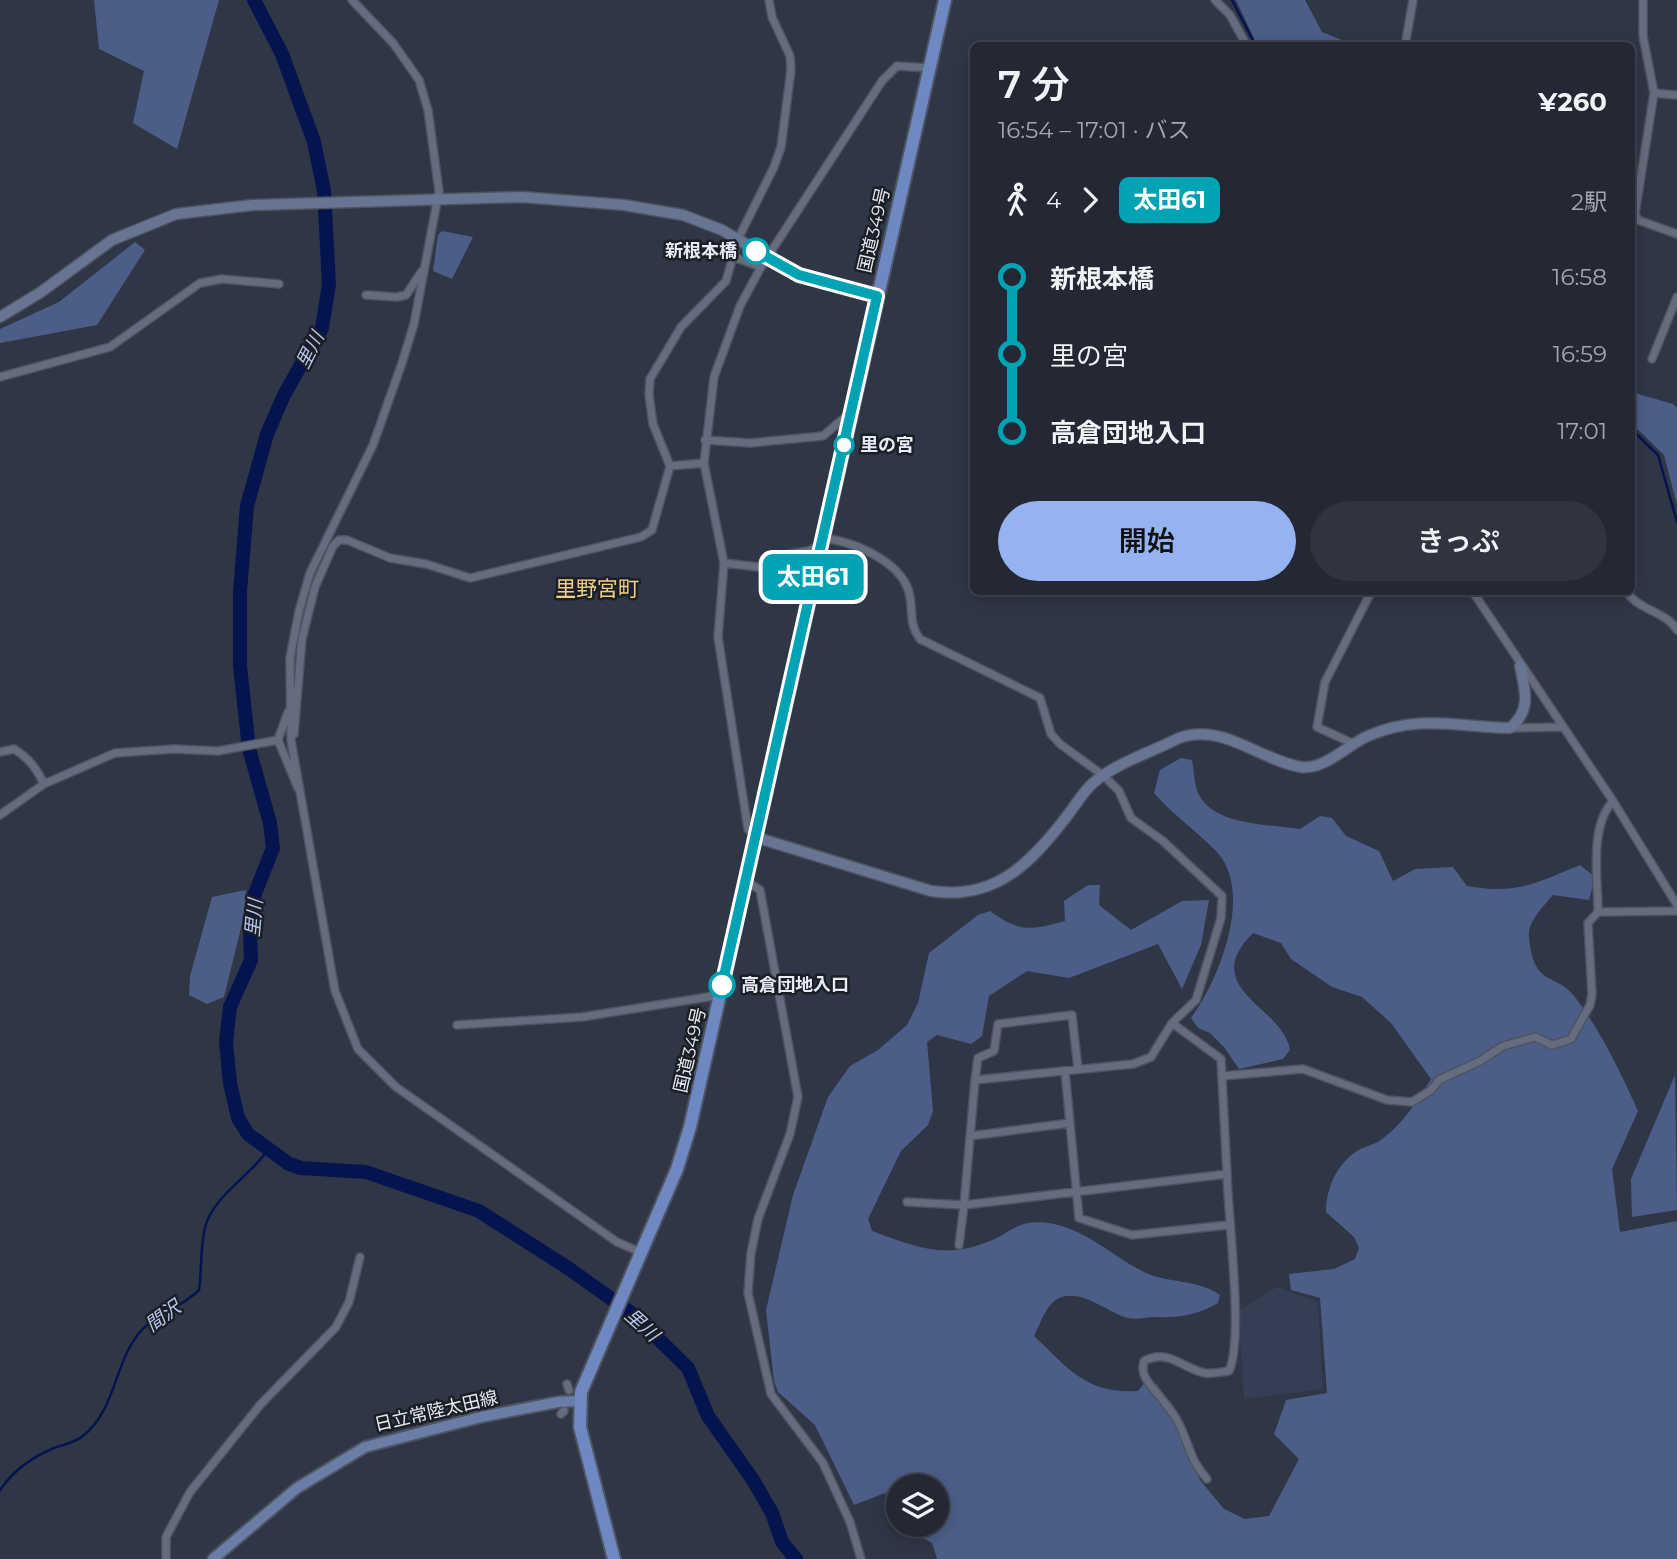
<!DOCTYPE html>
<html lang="ja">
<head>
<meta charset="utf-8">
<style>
	body { margin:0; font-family:Montserrat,"Noto Sans JP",sans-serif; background:#2f3440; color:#f1f3f6; height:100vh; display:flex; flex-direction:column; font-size:26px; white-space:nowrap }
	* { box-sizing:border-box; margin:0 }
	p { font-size:23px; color:#a3a6ac }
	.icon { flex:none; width:38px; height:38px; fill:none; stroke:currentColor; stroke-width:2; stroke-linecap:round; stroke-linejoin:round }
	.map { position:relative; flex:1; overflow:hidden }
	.panel { position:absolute; left:970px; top:42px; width:665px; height:553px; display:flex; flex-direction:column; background:#232834; border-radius:10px; box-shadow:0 4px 18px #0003,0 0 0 2px #40444f }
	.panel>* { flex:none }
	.badge { padding:0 14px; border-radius:10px; font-size:24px; line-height:46px }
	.tools { position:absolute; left:886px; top:1474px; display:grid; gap:14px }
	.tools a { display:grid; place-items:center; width:63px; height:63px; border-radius:50%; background:#232834; box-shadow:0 4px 18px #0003,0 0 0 2px #40444f; font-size:35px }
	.map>.badge { position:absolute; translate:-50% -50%; box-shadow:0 0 0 4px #fff }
	.legs { display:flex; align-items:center; gap:10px; height:77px; padding:0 28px; font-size:23px }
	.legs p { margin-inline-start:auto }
	.head { display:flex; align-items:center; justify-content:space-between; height:119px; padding:0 28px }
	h1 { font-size:38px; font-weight:600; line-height:52px }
	.cta { display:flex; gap:14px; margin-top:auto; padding:14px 28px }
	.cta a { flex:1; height:80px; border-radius:42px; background:#95b2f1; color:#111; font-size:28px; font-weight:600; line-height:80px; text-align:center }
	.cta a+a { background:#2f3440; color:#f1f3f6 }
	ul { padding:0 28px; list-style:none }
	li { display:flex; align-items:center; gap:24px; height:77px; font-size:26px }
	li i { display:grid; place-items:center; width:10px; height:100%; margin:0 9px; background:currentColor }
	li i::after { content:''; width:18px; height:18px; margin:-9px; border:5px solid; border-radius:50%; background:#232834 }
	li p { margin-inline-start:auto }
	li:first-child i { background:linear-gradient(#0000 50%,currentColor 0) }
	li:last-child i { background:linear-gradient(currentColor 50%,#0000 0) }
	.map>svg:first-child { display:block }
	.built { fill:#343e54 }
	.green { fill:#4c5e88 }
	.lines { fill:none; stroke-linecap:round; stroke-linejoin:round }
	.stream { stroke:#05144f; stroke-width:2.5 }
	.river { stroke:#05144f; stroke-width:14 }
	.street-casing { stroke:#4d5360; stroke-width:10 }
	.secondary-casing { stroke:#4d5360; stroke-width:13 }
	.primary-casing { stroke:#4d5360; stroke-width:14 }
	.highway-casing { stroke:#4d5360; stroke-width:16 }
	.street { stroke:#646c7e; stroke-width:7 }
	.secondary { stroke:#677492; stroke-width:10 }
	.primary { stroke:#6a7da7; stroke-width:10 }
	.highway { stroke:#6e88c2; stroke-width:12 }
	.line-1-casing { stroke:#fff; stroke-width:16 }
	.line-1 { stroke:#00a3b4; stroke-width:10 }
	.stop-1-dot { fill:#fff; stroke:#00a3b4; stroke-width:3.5 }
	.labels { text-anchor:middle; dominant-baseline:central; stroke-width:5; stroke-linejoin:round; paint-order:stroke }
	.street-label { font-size:18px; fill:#e5eaf5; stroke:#1a1e25 }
	.stop-label { font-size:18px; font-weight:bold; fill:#e5eaf5; stroke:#1a1e25; text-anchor:start }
	.water-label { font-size:19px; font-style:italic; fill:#b7c8ee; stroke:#1a1e25 }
	.quarter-label { font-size:21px; fill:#f0cd84; stroke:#1a1e25 }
</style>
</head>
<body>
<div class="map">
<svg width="1677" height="1559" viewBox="0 0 1677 1559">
	<rect width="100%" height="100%" fill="#2f3646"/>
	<!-- built -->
	<path class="built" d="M1277,1287L1318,1302L1323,1389L1244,1399L1238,1311Z"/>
	<!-- green -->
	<path class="green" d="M94,0H219L177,149L133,123L144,71L99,49Z
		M1236,0H1305L1322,32L1354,45H1257Z
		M442,231L473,237L452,279L433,271L438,235Z
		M135,242L145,250L97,325L0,343V329L59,302Z
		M1631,392L1673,404L1677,408V505L1664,455L1631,423Z
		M1181,758L1192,760C1194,770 1194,783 1198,793C1213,826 1269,824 1300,829L1320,816L1332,818L1346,836L1379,851L1393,881L1415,869L1453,867L1467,886C1515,895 1537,883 1580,865L1595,877L1589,900L1553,895C1544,906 1527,922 1529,937C1534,989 1555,971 1575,997C1602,1033 1620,1071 1638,1111L1612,1169L1620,1232L1677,1221V1559H937L932,1543L899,1524H936V1486H898V1522L885,1493L854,1505L815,1425L778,1392L774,1381L766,1310L793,1195L828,1097L850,1066L878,1050L907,1025L918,1003L929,953L978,915L990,911C1020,933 1031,930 1065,921L1064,901L1088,885H1100L1099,905L1131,930L1182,901L1209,900L1201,945L1182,989L1158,944L1069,978L1027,971L989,996L982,1036L971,1044L937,1035L927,1042L933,1111L928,1125L901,1151L868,1219L872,1231C917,1247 943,1260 990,1241C1003,1236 1015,1225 1028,1223C1074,1217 1107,1254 1144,1272C1168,1284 1195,1278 1220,1295L1218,1303C1197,1315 1179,1318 1156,1317C1147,1317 1137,1320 1128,1318C1107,1312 1084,1290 1062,1297C1046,1302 1041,1323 1034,1336C1069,1369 1086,1394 1138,1391L1145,1382L1157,1384L1174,1413L1200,1480L1224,1509L1245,1519L1269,1516L1299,1459L1274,1434L1286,1400L1327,1393L1320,1298L1291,1290L1289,1274L1334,1269L1355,1259L1359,1248L1354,1237L1326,1212C1326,1188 1337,1164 1357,1151C1365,1146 1375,1145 1382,1139C1403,1124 1417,1101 1431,1079L1391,1023L1362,997L1332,987L1291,959L1281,943L1253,933C1197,989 1283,1006 1290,1050L1283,1059L1239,1069L1224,1047L1210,1033L1198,1028L1191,1018C1219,980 1254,893 1217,852C1198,832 1173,815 1154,793L1160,770Z
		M246,890L243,920L224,997L207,1004L189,995L190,976L212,897Z
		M1675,1075L1677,1210L1632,1217L1631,1179Z"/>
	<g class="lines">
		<!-- stream -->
		<path class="stream" d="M1232,0L1256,46
			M1631,429L1658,455L1677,522
			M0,1490C13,1471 32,1457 54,1448C63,1445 76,1442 83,1436C116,1409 114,1364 139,1333C152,1317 182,1307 199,1290C202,1270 200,1248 205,1228C212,1197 250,1176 267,1151"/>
		<!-- river -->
		<path class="river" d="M254,0L282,54L314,142L324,191L329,284L322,328L284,395L267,434L247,506L240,591V666L249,749L270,823L273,848L254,896L250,929L251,960L230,1007L226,1042L230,1083L238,1118L248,1134L289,1164L301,1168L366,1172L479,1211L568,1268L634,1315L688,1368L708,1416L753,1480L772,1513L782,1542L796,1559"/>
		<!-- street casing -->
		<g class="street-casing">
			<path id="street" d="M352,0L393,43L419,80L428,110L439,191L414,324L402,363L373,445L310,573L299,611L290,658L291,740L335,991L358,1049L396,1087L617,1242L640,1252
				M1215,0L1230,15L1247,46
				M1643,0V36L1654,93L1635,214L1638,220L1677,234
				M1405,46L1413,0
				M1654,93L1677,95
				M734,257L761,267
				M366,295L397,297L406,295L422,271
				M1652,359L1677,297
				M0,377L110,347L200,283L222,279L279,284
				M705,440L750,443L823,436L851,412
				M670,466L653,424L649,395L650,379L681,327L726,281L738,239L774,167L781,147L791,70L790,56L772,17L769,0
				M724,563L758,567L777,556L809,551L830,539C859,544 905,564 910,597C913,614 909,624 920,639L1040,698L1051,734L1060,744L1104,776L1119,791L1131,818L1163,841L1222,896L1221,918L1196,1000L1172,1023L1151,1057L1133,1064L975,1080L964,1205L1227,1174C1228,1218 1244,1338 1229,1371C1221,1372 1213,1374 1205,1373C1183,1369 1169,1348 1144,1361C1141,1372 1145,1378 1151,1386C1162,1399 1173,1411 1180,1426C1190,1447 1190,1460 1207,1479
				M1473,592L1613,801L1677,905
				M1627,592C1639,611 1666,611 1677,630
				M288,712L278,740L298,788
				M1510,728L1562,727
				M294,734L302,639L315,587L333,546L339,540H347L390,558L426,564L470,578L641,537L652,530L670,466L704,463
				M1352,743L1317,727L1325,682L1371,592
				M0,752L14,749C29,758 36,768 44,784
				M0,815L44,784L115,753L174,749L218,751L278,740
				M755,837L748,829L718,637L724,563L704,463L714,377L740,306L761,267L882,81L897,66L930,68
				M746,881L760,890L798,1097L790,1134L758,1219L751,1253L748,1293L771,1394L823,1463L850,1522L861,1559
				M1598,912L1677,911
				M1172,1023L1221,1059L1227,1174
				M457,1025L582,1017L714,996L720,998
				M1065,1071L1079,1218L1132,1235L1228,1225
				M1222,1076L1303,1069L1387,1100L1412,1102L1431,1090L1439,1080L1480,1061L1503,1046L1535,1037L1552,1045L1571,1039L1590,1005L1592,994L1588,923L1598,912C1598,878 1589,827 1613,801
				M975,1080L978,1058L994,1051L998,1024L1072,1015L1078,1069
				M970,1136L1070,1123
				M907,1202L964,1205L959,1245
				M567,1384L569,1390
				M561,1414L564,1411
				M166,1559V1537L190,1492L260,1405L336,1327L349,1302L360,1257"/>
		</g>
		<!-- secondary casing -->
		<g class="secondary-casing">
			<path id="secondary" d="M0,317L41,292L112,240L176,214L253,205L522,197L624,205L683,215L722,230L799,275L877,296
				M755,837L931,891C995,901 1031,863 1067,816C1075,806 1083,792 1093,783C1116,763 1152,752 1179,738C1222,722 1259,760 1301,767C1325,770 1347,745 1368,736C1419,714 1457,727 1510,728C1532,710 1525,690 1520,666"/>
		</g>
		<!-- primary casing -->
		<g class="primary-casing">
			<path id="primary" d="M213,1559L297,1488L365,1447L481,1417L558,1402L579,1401"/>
		</g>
		<!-- highway casing -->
		<g class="highway-casing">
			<path id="highway" d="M614,1559L580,1427L581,1392L677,1169L690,1127L945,0"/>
		</g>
		<!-- street -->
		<use href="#street" class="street"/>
		<!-- secondary -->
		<use href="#secondary" class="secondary"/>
		<!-- primary -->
		<use href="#primary" class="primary"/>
		<!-- highway -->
		<use href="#highway" class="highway"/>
	</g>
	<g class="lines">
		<!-- line-1 casing -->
		<g class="line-1-casing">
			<path id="line-1" d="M722,985L877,296L799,275L756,251"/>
		</g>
		<!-- line-1 -->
		<use href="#line-1" class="line-1"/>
	</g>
	<!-- markers -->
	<g class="stop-1-dot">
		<circle cx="756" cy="251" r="12"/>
		<circle cx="844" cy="445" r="9"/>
		<circle cx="722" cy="985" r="12"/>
	</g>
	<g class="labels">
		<!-- street labels -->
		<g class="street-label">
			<text transform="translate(874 230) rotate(-77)">国道349号</text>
			<text transform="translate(690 1050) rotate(-77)">国道349号</text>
			<text transform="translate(436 1411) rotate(-13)">日立常陸太田線</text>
		</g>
		<!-- stop labels -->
		<g class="stop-label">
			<text x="737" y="251" text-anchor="end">新根本橋</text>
			<text x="860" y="445">里の宮</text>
			<text x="741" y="985">高倉団地入口</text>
		</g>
		<!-- water labels -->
		<g class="water-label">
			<text transform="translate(310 350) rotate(-63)">里川</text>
			<text transform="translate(254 918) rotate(-85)">里川</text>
			<text transform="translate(163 1316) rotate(-36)">間沢</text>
			<text transform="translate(642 1325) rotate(42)">里川</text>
		</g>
		<!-- quarter labels -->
		<g class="quarter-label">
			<text x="597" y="588">里野宮町</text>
		</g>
	</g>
</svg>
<div class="tools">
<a><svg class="icon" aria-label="layers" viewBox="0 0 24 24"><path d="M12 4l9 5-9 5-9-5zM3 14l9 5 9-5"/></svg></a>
</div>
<b class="badge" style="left:813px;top:577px;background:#00a3b4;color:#fff">太田61</b>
<section class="panel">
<div class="head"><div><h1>7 分</h1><p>16:54 – 17:01 · バス</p></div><b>¥260</b></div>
<div class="legs"><svg class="icon" aria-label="walk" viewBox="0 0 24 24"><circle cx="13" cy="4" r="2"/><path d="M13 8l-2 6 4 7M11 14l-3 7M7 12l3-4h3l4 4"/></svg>4<svg class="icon" aria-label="forward" viewBox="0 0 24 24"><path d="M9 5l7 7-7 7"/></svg><b class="badge" style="background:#00a3b4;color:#fff">太田61</b><p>2駅</p></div>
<ul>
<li><i style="color:#00a3b4"></i><b>新根本橋</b><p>16:58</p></li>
<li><i style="color:#00a3b4"></i><span>里の宮</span><p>16:59</p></li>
<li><i style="color:#00a3b4"></i><b>高倉団地入口</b><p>17:01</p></li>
</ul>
<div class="cta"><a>開始</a><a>きっぷ</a></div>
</section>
</div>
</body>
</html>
